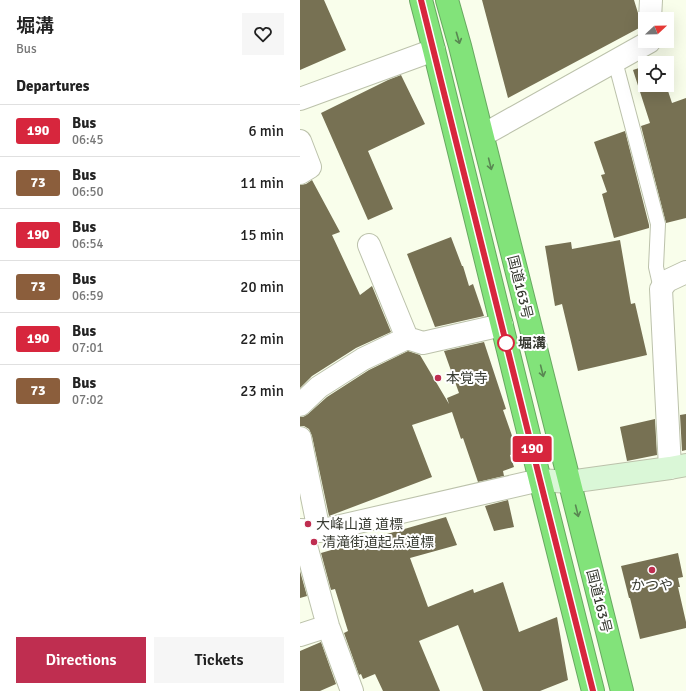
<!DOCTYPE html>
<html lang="en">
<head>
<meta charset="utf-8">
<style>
	body { margin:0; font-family:Signika,"Noto Sans JP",sans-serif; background:#f6f6f6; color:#222; height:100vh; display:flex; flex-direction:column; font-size:15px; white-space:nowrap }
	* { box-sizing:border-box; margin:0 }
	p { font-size:13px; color:#767676 }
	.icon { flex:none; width:22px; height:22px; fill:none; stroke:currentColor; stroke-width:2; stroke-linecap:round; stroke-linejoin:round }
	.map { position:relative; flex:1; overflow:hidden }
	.drawer { display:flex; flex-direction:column; background:#fff; width:300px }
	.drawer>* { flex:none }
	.badge { padding:0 8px; border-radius:3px; font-size:14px; line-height:26px }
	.needle { width:26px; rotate:68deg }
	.buttons { position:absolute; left:338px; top:12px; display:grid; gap:8px }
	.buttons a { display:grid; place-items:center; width:36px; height:36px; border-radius:0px; background:#fff; box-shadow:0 4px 16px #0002; font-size:20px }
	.map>.badge { position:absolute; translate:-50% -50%; box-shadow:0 0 0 2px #fff }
	h2 { padding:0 16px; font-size:15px; line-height:36px }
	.round { display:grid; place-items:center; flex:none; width:42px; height:42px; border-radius:0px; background:#f6f6f6 }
	.summary { display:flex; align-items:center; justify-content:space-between; height:68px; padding:0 16px }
	h1 { font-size:19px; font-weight:600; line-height:30px }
	.button { display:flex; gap:8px; margin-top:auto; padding:8px 16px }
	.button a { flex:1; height:46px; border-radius:0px; background:#bf2e50; color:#fff; font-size:16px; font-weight:600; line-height:46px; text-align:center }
	.button a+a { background:#f6f6f6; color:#222 }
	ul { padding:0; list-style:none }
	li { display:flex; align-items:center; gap:12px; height:52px; padding:0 16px; border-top:1px solid #e0e0e0 }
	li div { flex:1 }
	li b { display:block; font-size:15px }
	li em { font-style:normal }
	li .badge { min-width:44px; font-weight:700; text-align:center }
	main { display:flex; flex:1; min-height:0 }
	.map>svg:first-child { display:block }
	.building { fill:#777153 }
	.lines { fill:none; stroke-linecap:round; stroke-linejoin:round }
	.lane-casing { stroke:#bcc2ab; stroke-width:16 }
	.street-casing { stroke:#bcc2ab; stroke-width:24 }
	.secondary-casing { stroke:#bcc2ab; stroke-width:24 }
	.highway-casing { stroke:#68a861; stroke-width:24 }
	.lane { stroke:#fff; stroke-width:14 }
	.street { stroke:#fff; stroke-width:22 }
	.secondary { stroke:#daf7d7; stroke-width:22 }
	.highway { stroke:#82e37a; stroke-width:22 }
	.oneway { stroke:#598752 }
	.line-casing { stroke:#fff; stroke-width:9 }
	.line { stroke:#d7263d; stroke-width:6 }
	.stop-dot { fill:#fff; stroke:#d7263d; stroke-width:2 }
	.poi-dot { fill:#bf2e50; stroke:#fff; stroke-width:1.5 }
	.labels { text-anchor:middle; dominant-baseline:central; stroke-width:4; stroke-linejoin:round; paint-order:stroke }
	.street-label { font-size:14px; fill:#383b32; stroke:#fff }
	.stop-label { font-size:14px; font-weight:bold; fill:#383b32; stroke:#fff; text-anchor:start }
	.poi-label { font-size:14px; fill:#383b32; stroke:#fff; text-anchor:start }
</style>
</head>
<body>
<main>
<section class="drawer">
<div class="summary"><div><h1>堀溝</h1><p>Bus</p></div><a class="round"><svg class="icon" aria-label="heart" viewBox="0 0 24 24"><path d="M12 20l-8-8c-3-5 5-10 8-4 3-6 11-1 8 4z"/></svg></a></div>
<h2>Departures</h2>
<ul>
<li><span class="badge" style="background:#d7263d;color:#fff">190</span><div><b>Bus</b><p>06:45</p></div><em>6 min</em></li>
<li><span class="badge" style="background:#8b5e3c;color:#fff">73</span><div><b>Bus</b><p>06:50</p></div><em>11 min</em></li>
<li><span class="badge" style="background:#d7263d;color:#fff">190</span><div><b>Bus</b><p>06:54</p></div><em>15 min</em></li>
<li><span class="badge" style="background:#8b5e3c;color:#fff">73</span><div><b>Bus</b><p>06:59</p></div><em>20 min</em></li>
<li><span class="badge" style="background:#d7263d;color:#fff">190</span><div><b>Bus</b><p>07:01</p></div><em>22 min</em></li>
<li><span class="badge" style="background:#8b5e3c;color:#fff">73</span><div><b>Bus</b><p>07:02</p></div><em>23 min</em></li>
</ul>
<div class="button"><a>Directions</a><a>Tickets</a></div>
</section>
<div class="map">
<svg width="386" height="691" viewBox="0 0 386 691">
	<rect width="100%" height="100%" fill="#f9feeb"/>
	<!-- building -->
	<path class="building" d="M0,0H24L46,50L0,70Z
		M182,0H334L338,13V19L339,24L341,27L208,98Z
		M345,66V85H366L372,103L386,98V218L366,223L341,126L350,123L333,70Z
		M101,75L125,124L68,151L93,209L68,220L21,113L88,80Z
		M325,131L349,225V228L314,238L302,194L307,192L301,175L305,174L294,142Z
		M12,180L40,232L32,235L60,295L72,286L91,332L56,348L12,376L0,388V185L6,184Z
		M151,237L162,266H163L169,286L173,284L184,316L135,327L107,254Z
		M320,240L331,304L335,303L347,355L278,371L262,304L255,306L245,246L271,242L272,249Z
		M184,342L206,409L203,410L218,453L210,455L214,467L203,471L204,476L178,482L163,438L161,439L152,412L112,425L132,477L29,516L12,436L9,429L4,426H0V417H3L8,414L27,397L69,370L108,351L120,355L149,404L147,398L159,393L144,351Z
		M386,414V450L382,451L380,415Z
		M355,419L357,455L327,461L320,427Z
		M208,500L214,527L194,531L185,506Z
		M146,517L157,545L110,558L128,607L173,589L174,593L203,582L219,632L257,617L268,680L240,691H183L158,625L119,641L140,691H83L75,674L63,679L61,674L59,675L44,633L48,631L35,589L31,590L21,553Z
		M378,553L383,577L378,578L380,587H378L386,622V628L340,639L330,598H329L321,566Z
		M0,571L7,596L0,598Z
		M21,642L36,684L20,691H0V651Z"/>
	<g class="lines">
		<!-- lane casing -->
		<g class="lane-casing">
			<path id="lane" d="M315,61L358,224L356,267L361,289"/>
		</g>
		<!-- street casing -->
		<g class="street-casing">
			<path id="street" d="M350,19L351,0
				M0,99L134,50
				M183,135L349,42V41
				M0,141L10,167L0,173
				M107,338L123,343L202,325
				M0,405L19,387L63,359L107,338L69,245
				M0,438L19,531
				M370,468L361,289L367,281L386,272
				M0,530L19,531L240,480
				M2,531L28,626L52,691
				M0,635L28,626"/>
		</g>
		<!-- secondary casing -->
		<g class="secondary-casing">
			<path id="secondary" d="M240,480L269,482L370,468L386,465"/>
		</g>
		<!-- highway casing -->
		<g class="highway-casing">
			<path id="highway" d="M121,0L134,50L240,480L293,691
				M147,0L160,46L322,691"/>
		</g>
		<!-- lane -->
		<use href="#lane" class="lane"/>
		<!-- street -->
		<use href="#street" class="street"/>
		<!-- secondary -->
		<use href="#secondary" class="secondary"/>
		<!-- highway -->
		<use href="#highway" class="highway"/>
	</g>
	<!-- one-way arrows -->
	<defs><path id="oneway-shaft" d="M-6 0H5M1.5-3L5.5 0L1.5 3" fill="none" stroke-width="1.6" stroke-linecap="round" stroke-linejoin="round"/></defs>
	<g class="oneway">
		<use href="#oneway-shaft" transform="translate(158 38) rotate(74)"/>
		<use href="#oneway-shaft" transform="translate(190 164) rotate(76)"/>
		<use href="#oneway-shaft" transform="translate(242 371) rotate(76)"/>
		<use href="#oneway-shaft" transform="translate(277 511) rotate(76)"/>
	</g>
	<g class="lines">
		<!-- line casing -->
		<g class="line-casing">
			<path id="line" d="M121,0L141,81L240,480L293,691"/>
		</g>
		<!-- line -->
		<use href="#line" class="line"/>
	</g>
	<!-- markers -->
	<circle class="stop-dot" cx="206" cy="343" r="8"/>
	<g class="poi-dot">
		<circle cx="138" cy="378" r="4"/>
		<circle cx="8" cy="524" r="4"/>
		<circle cx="14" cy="542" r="4"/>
		<circle cx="352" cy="570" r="4"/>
	</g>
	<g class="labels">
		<!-- street labels -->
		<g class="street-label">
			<text transform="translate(220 287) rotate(76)">国道163号</text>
			<text transform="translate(299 601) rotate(76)">国道163号</text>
		</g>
		<!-- stop labels -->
		<g class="stop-label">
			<text x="218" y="343">堀溝</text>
		</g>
		<!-- poi labels -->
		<g class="poi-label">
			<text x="146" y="378">本覚寺</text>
			<text x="16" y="524">大峰山道 道標</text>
			<text x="22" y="542">清滝街道起点道標</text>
			<text x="352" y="585" text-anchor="middle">かつや</text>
		</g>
	</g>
</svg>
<div class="buttons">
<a><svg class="needle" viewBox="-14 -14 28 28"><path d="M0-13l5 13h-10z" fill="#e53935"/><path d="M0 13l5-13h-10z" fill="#767676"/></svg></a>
<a><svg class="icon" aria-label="locate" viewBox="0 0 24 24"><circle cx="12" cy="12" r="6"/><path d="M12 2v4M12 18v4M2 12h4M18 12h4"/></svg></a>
</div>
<b class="badge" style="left:232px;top:449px;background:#d7263d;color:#fff">190</b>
</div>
</main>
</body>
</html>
